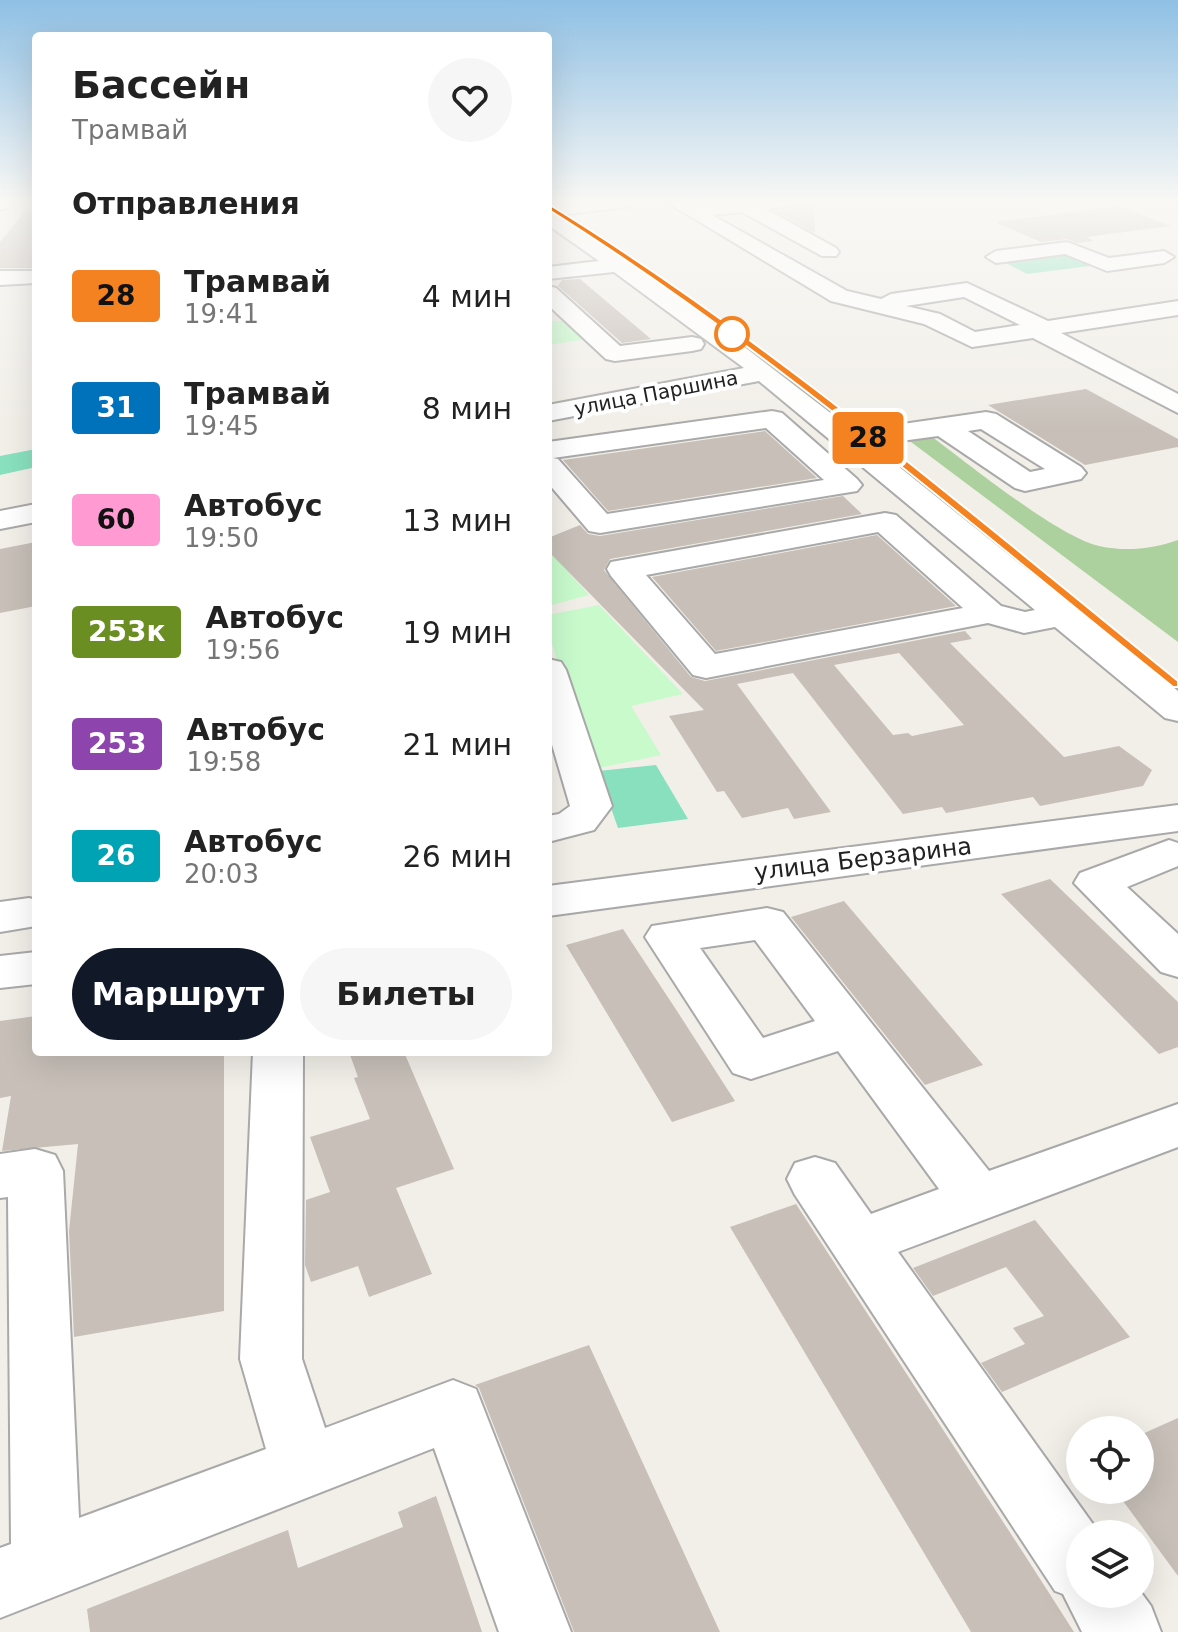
<!DOCTYPE html>
<html lang="ru">
<head>
<meta charset="utf-8">
<style>
	body { margin:0; font-family:"DejaVu Sans",sans-serif; background:#f6f6f6; color:#222; height:100vh; display:flex; flex-direction:column; font-size:30px; white-space:nowrap }
	* { box-sizing:border-box; margin:0 }
	p { font-size:26px; color:#767676 }
	.icon { flex:none; width:44px; height:44px; fill:none; stroke:currentColor; stroke-width:2; stroke-linecap:round; stroke-linejoin:round }
	.map { position:relative; flex:1; overflow:hidden }
	.panel { position:absolute; left:32px; top:32px; width:520px; height:1024px; display:flex; flex-direction:column; background:#fff; border-radius:8px; box-shadow:0 8px 32px #0002 }
	.panel>* { flex:none }
	.badge { padding:0 16px; border-radius:6px; font-size:28px; line-height:52px }
	.buttons { position:absolute; left:1066px; top:1416px; display:grid; gap:16px }
	.buttons a { display:grid; place-items:center; width:88px; height:88px; border-radius:50%; background:#fff; box-shadow:0 8px 32px #0002; font-size:40px }
	.map>.badge { position:absolute; translate:-50% -50%; box-shadow:0 0 0 4px #fff }
	h2 { padding:0 40px; font-size:30px; line-height:72px }
	.round { display:grid; place-items:center; flex:none; width:84px; height:84px; border-radius:42px; background:#f6f6f6 }
	.headline { display:flex; align-items:center; justify-content:space-between; height:136px; padding:0 40px }
	h1 { font-size:38px; font-weight:700; line-height:60px }
	.action { display:flex; gap:16px; margin-top:auto; padding:16px 40px }
	.action a { flex:1; height:92px; border-radius:48px; background:#111827; color:#fff; font-size:32px; font-weight:700; line-height:92px; text-align:center }
	.action a+a { background:#f6f6f6; color:#222 }
	ul { padding:0; list-style:none }
	li { display:flex; align-items:center; gap:24px; height:112px; padding:0 40px }
	li div { flex:1 }
	li b { display:block; font-size:30px }
	li em { font-style:normal }
	li .badge { min-width:88px; font-weight:700; text-align:center }
	.map>svg:first-child { display:block }
	.forest { fill:#add19e }
	.park { fill:#c8facc }
	.pitch { fill:#88e0be }
	.building { fill:#c7bfb8; fill-rule:evenodd }
	.lines { fill:none; stroke-linecap:round; stroke-linejoin:round }
	.minor-casing { stroke:#a9a9a9; stroke-width:4 }
	.minor { fill:#fff; fill-rule:evenodd }
	.tram { stroke:#707070; stroke-width:2 }
	.line { fill:#f58220; stroke:#fff; stroke-width:2 }
	.stop-dot { fill:#fff; stroke:#f58220; stroke-width:4 }
	.labels { text-anchor:middle; dominant-baseline:central; stroke-width:8; stroke-linejoin:round; paint-order:stroke }
	.far-street-label { font-size:20px; fill:#222; stroke:#fff }
	.street-label { font-size:24px; fill:#222; stroke:#fff }
</style>
</head>
<body>
<div class="map">
<svg width="1178" height="1632" viewBox="0 0 1178 1632">
	<rect width="100%" height="100%" fill="#f2efe9"/>
	<!-- forest -->
	<path class="forest" d="M924,431C964,460 1056,536 1099,546C1126,552 1152,549 1178,540V642L903,436Z"/>
	<!-- park -->
	<path class="park" d="M565,320L587,339L548,345V322Z
		M551,553L589,595L548,606V554Z
		M599,605L683,694L631,706L661,755L590,770L548,630V615Z"/>
	<!-- pitch -->
	<path class="pitch" d="M1068,255L1090,266L1027,274L1006,263Z
		M36,449V467L0,475V456Z
		M656,765L688,819L618,828L598,771Z"/>
	<!-- building -->
	<path class="building" d="M33,201H36V268H0V242Z
		M802,201H813L815,233L775,211L797,208Z
		M1119,206L1171,226L1086,237L1094,241L1077,243L1067,239L1041,242L995,222Z
		M580,279L651,339L622,343L558,286L562,280Z
		M1086,389L1178,439V447L1085,465L988,405Z
		M765,431L817,478L608,511L563,460Z
		M843,496L862,514L610,559L604,570L691,677L705,681L965,631L972,639L950,643L1064,757L1119,746L1152,770L1143,786L1040,806L1033,797L946,813L942,807L903,814L793,673L737,684L831,812L794,819L788,808L742,818L724,791L717,792L669,716L704,710L548,551V538L580,525L588,534L600,536ZM899,653L964,725L912,736L908,733L893,735L834,665Z
		M877,535L956,606L716,651L652,577Z
		M36,542V606L0,613V549Z
		M1050,879L1178,1002V1047L1159,1054L1001,894Z
		M844,901L983,1065L925,1085L791,917Z
		M623,929L677,1011L735,1101L672,1122L566,945Z
		M36,1016V1052H224V1311L74,1337L69,1231L78,1144L2,1151L11,1096L0,1098V1021Z
		M349,1052H404L454,1169L396,1188L432,1274L369,1297L358,1266L311,1282L305,1265L306,1200L330,1192L310,1137L370,1119L354,1078L358,1077Z
		M796,1204L1026,1557L1074,1632H971L730,1227Z
		M1035,1220L1130,1337L1002,1392L981,1363L1025,1344L1013,1328L1044,1316L1006,1267L933,1296L913,1268Z
		M589,1345L720,1632H574L479,1388L475,1385Z
		M1178,1418V1576L1115,1490H1140V1435Z
		M436,1496L482,1632H90L87,1609L288,1530L298,1568L403,1527L398,1512Z"/>
	<g class="lines">
		<!-- minor casing -->
		<g class="minor-casing">
			<path id="minor" d="M0,201H12L7,208L0,210Z
				M579,201H636L627,207L559,215L682,299L854,431L986,412L996,414L1081,467L1086,473L1081,479L1025,491L1015,488L938,436L872,445L1178,691V721L1165,718L1055,627L1024,633L988,623L706,678L693,675L611,576L607,569L611,562L885,513L896,515L1001,606L1025,612L1035,610L759,381L548,421V405L744,368L614,272L548,279V267L599,261L548,225V204ZM981,429L1045,469L1030,472L968,431ZM878,532L963,608L715,654L646,575Z
				M665,201H687L695,205L737,201H799L797,205L766,209L836,248L839,252L836,256H822L742,212L712,215L847,291L881,299L891,294L967,283L1048,321L1178,301V315L1061,333L1178,394V413L1033,338L972,347L924,324L831,301ZM964,297L1020,325L975,332L940,314L906,306Z
				M1067,242L1109,258L1164,251L1174,257L1164,263L1107,271L1065,254L996,263L986,257L996,251Z
				M0,271H36V283L0,285Z
				M548,286L556,288L620,346L692,337L701,339L704,344L701,349L692,351L615,361L606,359L548,305Z
				M772,411L782,413L857,479L862,485L857,491L600,533L589,531L548,483V442ZM766,428L824,480L607,514L558,459L553,458Z
				M36,504V522L0,529V511Z
				M548,659L561,662L566,670L612,806L594,830L548,842V816L559,814L570,806L548,731Z
				M1178,805V831L548,916V886Z
				M1169,840L1178,843V866L1127,887L1178,934V977L1161,972L1074,883L1080,873Z
				M29,898L36,900V926L0,932V902Z
				M767,908L783,912L989,1171L1178,1104V1147L898,1252L1100,1534H1080V1594H1140V1591L1151,1606L1161,1632H1082L1063,1594L1055,1591L795,1195L787,1179L795,1163L815,1157L835,1163L871,1214L939,1189L838,1051L751,1079L733,1073L645,937L652,926ZM755,940L815,1021L763,1038L700,948Z
				M36,952V984L0,988V956Z
				M253,1052H303L302,1359L325,1428L453,1380L476,1389L571,1632H499L434,1448L0,1618V1548L11,1544L8,1197L0,1198V1154L35,1149L55,1155L63,1171L79,1518L266,1449L240,1359Z"/>
		</g>
		<!-- minor -->
		<use href="#minor" class="minor"/>
		<!-- tram -->
		<path class="tram" d="M548,207L633,259L812,393L1178,684"/>
	</g>
	<!-- sky -->
	<linearGradient id="sky" x2="0" y2="1"><stop stop-color="#8fc0e4"/><stop offset="0.47" stop-color="#f9f8f5"/><stop offset="1" stop-color="#f9f8f5" stop-opacity="0"/></linearGradient>
	<rect width="1178" height="429" fill="url(#sky)"/>
	<!-- line -->
	<path class="line" d="M546,205H550C775,343 976,518 1178,681V687H1173C968,523 768,347 546,208Z"/>
	<!-- markers -->
	<circle class="stop-dot" cx="732" cy="334" r="16"/>
	<g class="labels">
		<!-- far-street labels -->
		<g class="far-street-label">
			<text transform="translate(656 393) rotate(-11)">улица Паршина</text>
		</g>
		<!-- street labels -->
		<g class="street-label">
			<text transform="translate(863 859) rotate(-7)">улица Берзарина</text>
		</g>
	</g>
</svg>
<div class="buttons">
<a><svg class="icon" aria-label="locate" viewBox="0 0 24 24"><circle cx="12" cy="12" r="6"/><path d="M12 2v4M12 18v4M2 12h4M18 12h4"/></svg></a>
<a><svg class="icon" aria-label="layers" viewBox="0 0 24 24"><path d="M12 4l9 5-9 5-9-5zM3 14l9 5 9-5"/></svg></a>
</div>
<b class="badge" style="left:868px;top:438px;background:#f58220;color:#111">28</b>
<section class="panel">
<div class="headline"><div><h1>Бассейн</h1><p>Трамвай</p></div><a class="round"><svg class="icon" aria-label="heart" viewBox="0 0 24 24"><path d="M12 20l-8-8c-3-5 5-10 8-4 3-6 11-1 8 4z"/></svg></a></div>
<h2>Отправления</h2>
<ul>
<li><span class="badge" style="background:#f58220;color:#111">28</span><div><b>Трамвай</b><p>19:41</p></div><em>4 мин</em></li>
<li><span class="badge" style="background:#0072bc;color:#fff">31</span><div><b>Трамвай</b><p>19:45</p></div><em>8 мин</em></li>
<li><span class="badge" style="background:#ff9ad2;color:#111">60</span><div><b>Автобус</b><p>19:50</p></div><em>13 мин</em></li>
<li><span class="badge" style="background:#6b8e23;color:#fff">253к</span><div><b>Автобус</b><p>19:56</p></div><em>19 мин</em></li>
<li><span class="badge" style="background:#8e44ad;color:#fff">253</span><div><b>Автобус</b><p>19:58</p></div><em>21 мин</em></li>
<li><span class="badge" style="background:#00a3b4;color:#fff">26</span><div><b>Автобус</b><p>20:03</p></div><em>26 мин</em></li>
</ul>
<div class="action"><a>Маршрут</a><a>Билеты</a></div>
</section>
</div>
</body>
</html>
